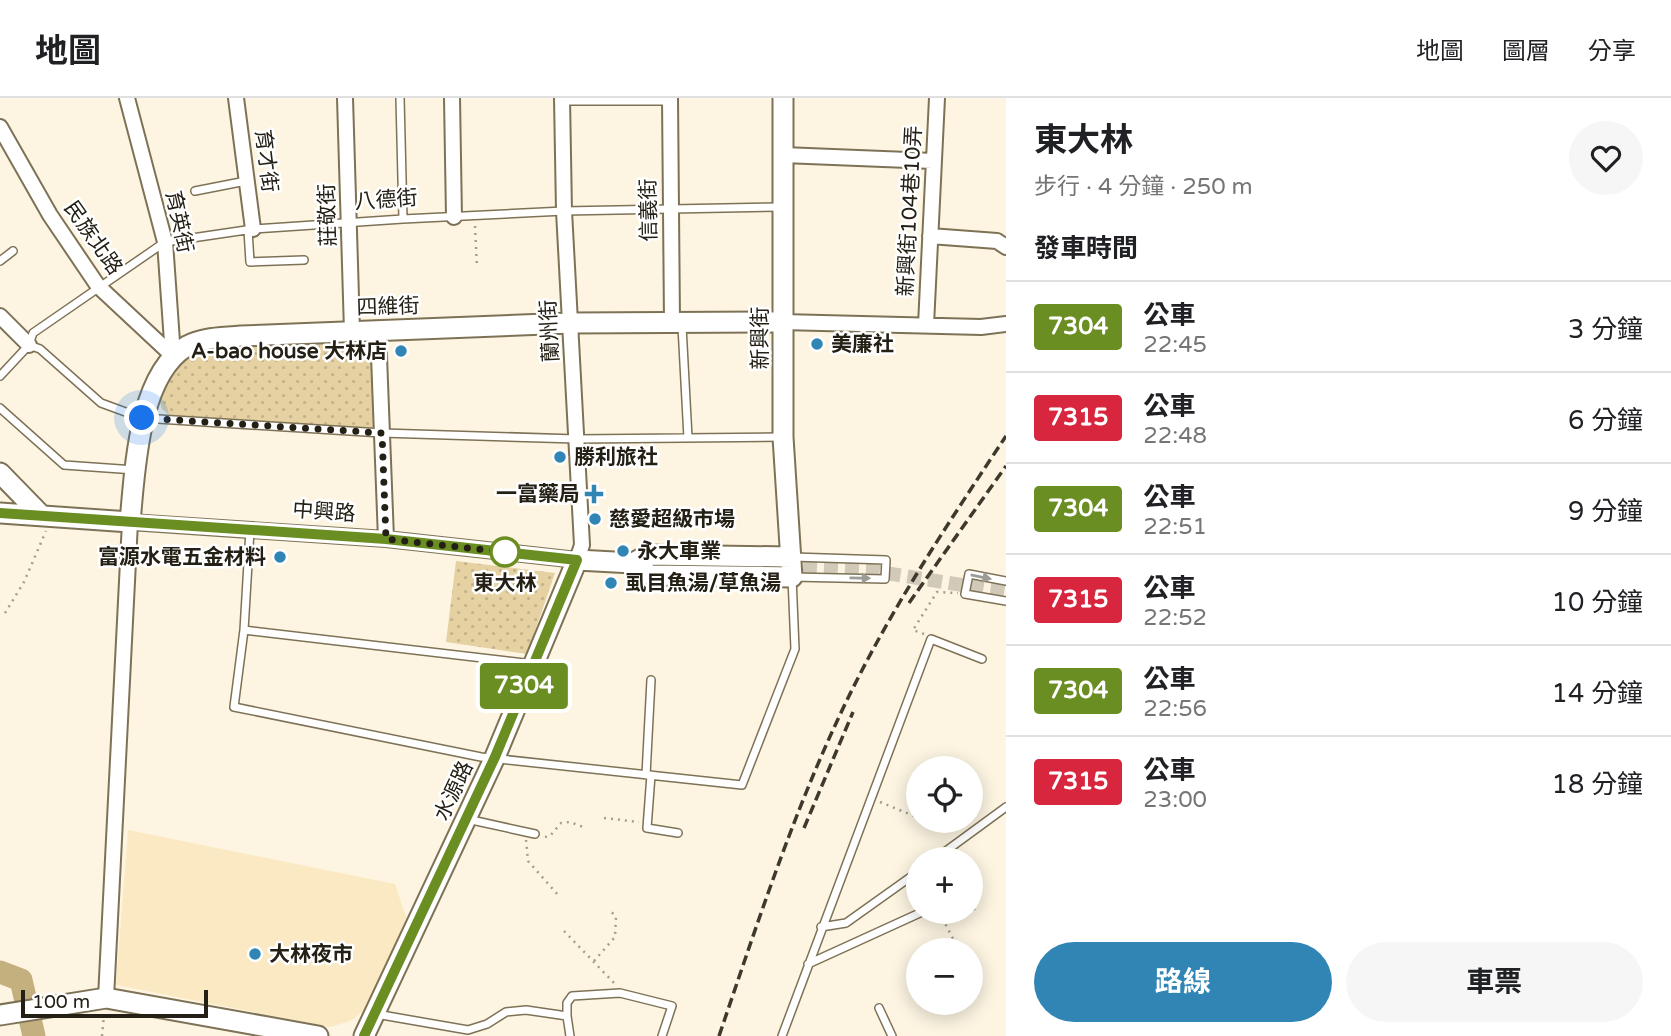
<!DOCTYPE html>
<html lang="zh-TW">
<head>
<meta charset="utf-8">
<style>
	body { margin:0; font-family:"Varela Round","Noto Sans TC",sans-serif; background:#f6f6f6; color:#202124; height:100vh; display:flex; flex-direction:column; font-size:26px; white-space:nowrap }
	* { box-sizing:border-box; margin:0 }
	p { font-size:23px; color:#757577 }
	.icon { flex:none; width:38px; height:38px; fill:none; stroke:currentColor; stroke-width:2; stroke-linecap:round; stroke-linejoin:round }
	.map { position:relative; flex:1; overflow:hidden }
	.drawer { display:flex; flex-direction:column; background:#fff; width:665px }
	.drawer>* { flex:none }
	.badge { padding:0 14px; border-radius:5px; font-size:24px; line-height:46px }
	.tools { position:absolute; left:906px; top:658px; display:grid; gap:14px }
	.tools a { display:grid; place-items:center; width:77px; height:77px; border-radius:50%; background:#fff; box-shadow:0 4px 18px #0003; font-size:35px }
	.scale { position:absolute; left:21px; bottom:18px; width:187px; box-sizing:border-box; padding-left:7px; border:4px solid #252015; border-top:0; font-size:19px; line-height:24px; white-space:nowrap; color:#252015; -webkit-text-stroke:5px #fff; paint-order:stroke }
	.you { position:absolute; width:35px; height:35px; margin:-18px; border:5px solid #fff; border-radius:50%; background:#1a73e8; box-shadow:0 0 0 10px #1a73e833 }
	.map>.badge { position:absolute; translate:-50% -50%; box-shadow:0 0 0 4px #fff }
	h2 { padding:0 28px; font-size:26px; line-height:63px }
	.round { display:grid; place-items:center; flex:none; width:74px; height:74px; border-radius:37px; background:#f6f6f6 }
	.summary { display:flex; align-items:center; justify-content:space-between; height:119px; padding:0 28px }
	h1 { font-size:33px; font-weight:700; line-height:52px }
	.button { display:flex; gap:14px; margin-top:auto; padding:14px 28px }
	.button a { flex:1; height:80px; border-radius:42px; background:#3185b5; color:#fff; font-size:28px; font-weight:700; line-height:80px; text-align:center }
	.button a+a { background:#f6f6f6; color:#202124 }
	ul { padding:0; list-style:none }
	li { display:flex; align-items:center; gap:21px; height:91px; padding:0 28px; border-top:2px solid #e0e0e0 }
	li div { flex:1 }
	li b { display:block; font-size:26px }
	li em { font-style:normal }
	li .badge { min-width:77px; font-weight:700; text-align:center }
	header { display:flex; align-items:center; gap:42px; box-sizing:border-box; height:98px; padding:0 35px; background:#fff; border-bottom:2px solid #e0e0e0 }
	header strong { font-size:33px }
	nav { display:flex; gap:38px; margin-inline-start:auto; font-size:24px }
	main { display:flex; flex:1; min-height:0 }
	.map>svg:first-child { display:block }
	.built { fill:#fae9c2 }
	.grass { fill:url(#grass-dots) }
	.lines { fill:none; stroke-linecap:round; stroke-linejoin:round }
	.river { stroke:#c4af7e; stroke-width:23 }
	.street-tunnel { stroke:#d2cab9; stroke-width:14; stroke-dasharray:14 7; stroke-linecap:butt }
	.lane-casing { stroke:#7e7256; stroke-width:10 }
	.street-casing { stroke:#7e7256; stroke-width:18 }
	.secondary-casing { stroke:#7e7256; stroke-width:23 }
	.path { stroke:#a49d8d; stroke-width:2.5; stroke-dasharray:2 5; stroke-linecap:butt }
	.lane { stroke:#fff; stroke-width:7 }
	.street { stroke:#fff; stroke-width:14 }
	.secondary { stroke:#fff; stroke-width:19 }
	.rail { stroke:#3e392d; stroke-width:3.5; stroke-dasharray:10 5; stroke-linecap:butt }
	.oneway { fill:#9d9b96 }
	.line-casing { stroke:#fff; stroke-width:16 }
	.line { stroke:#6b8e23; stroke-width:10 }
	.walk { stroke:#252015; stroke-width:7; stroke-dasharray:0 12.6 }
	.poi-dot { fill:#3185b5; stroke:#fff; stroke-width:2.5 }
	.stop-dot { fill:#fff; stroke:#6b8e23; stroke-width:3.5 }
	.labels { text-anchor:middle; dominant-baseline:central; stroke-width:5; stroke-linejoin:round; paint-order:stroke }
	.street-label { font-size:21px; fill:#252015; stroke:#fff }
	.poi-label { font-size:21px; font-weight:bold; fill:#252015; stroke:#fff; text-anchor:start }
	.stop-label { font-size:21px; font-weight:bold; fill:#252015; stroke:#fff }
</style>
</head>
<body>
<header>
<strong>地圖</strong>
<nav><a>地圖</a><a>圖層</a><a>分享</a></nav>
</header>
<main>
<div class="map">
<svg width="1006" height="938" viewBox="0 0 1006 938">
	<defs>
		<pattern id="grass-dots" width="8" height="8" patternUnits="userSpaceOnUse" patternTransform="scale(1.75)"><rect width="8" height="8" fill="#e5d1a1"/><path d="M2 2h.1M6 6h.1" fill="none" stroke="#c4b38a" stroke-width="1.8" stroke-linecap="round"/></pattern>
	</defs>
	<rect width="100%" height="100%" fill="#fdf5e2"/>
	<!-- built -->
	<path class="built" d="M128,732L395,786L408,825L364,913L350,923L330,929L116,887Z"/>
	<!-- grass -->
	<path class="grass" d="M371,245L374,331L171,318L162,311L159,301C165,290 170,276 178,267C201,240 332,246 371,245Z
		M456,463L555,475L527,556L446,544Z"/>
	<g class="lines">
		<!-- river -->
		<path class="river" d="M0,874L21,882L34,938"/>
		<!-- street-tunnel -->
		<path class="street-tunnel" d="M782,468L867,472L1006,494"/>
		<!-- lane casing -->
		<g class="lane-casing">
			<path id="lane" d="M400,0L403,121
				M562,3H670
				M195,93L246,83
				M248,132L250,164L304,162
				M0,163L13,153
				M682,228L688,340
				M29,247L40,251L101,305L142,320L382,335L577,341L783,339
				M0,278L29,247L33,235L165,144L253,131L403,121L564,113L782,109
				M0,310L64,367L135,372
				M250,432L244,532L234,609L481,659L742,687L795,551L792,479L885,481L886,462L793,459
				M1006,483L969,476L965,496L1006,503
				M244,532L533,566
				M646,677L651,582
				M651,677L647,730L678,735
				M467,721L535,736
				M935,761L1006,709
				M821,829L846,825L919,773
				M808,866L922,814
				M879,910L892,938
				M376,916L468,932L487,926L506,914L526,912L567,918V905L572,898L620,895L672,908L662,938
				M567,918L570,938
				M782,938L931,541L982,561"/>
		</g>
		<!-- street casing -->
		<g class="street-casing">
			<path id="street" d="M127,0L165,144L173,258
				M236,0L253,131
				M345,0L352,233
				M452,0L454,119
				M670,0L672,223
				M0,29L50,117L98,188L173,258
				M783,57L933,63
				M930,138L997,143L1006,149
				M0,218L29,247
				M782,224L981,229L1006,226
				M926,227L937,0
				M378,232L386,441
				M106,900L130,424L386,441L577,462L582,447L564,113L562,0"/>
		</g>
		<!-- secondary casing -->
		<g class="secondary-casing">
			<path id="secondary" d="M0,375L41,417
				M0,415L130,424C135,373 138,277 187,248C203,239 223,240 241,238L571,225L782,224
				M633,465L650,477L792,479L783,339V0
				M0,917L106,900L318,938
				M364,938L495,659L577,462L633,465L648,457L790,459"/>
		</g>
		<!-- path -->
		<path class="path" d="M475,128L477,170
			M5,515L24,484L46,433
			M924,536L913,532L937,494L958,495
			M880,704L919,720
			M604,720L639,724
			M925,723L944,730
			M545,739L550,738L561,725L570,724L586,730
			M526,742L528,763L558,797
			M971,804L975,813
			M939,814L959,852
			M564,833L615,886
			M594,863L615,839L616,819L609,811
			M102,938L104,917"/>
		<!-- lane -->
		<use href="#lane" class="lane"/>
		<!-- street -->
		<use href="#street" class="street"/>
		<!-- secondary -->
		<use href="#secondary" class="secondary"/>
		<!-- rail -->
		<path class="rail" d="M909,505L1006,368
			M804,730L853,614
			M719,938C760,818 799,696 857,582C900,497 953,418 1006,338"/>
	</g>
	<!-- one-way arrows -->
	<defs><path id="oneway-solid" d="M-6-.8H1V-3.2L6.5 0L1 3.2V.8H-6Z" transform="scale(1.75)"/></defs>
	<g class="oneway">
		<use href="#oneway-solid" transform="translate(981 479) rotate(11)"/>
		<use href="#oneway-solid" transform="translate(860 480) rotate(1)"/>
	</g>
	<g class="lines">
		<!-- line casing -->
		<g class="line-casing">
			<path id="line" d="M0,415L386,441L577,462L495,659L364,938"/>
		</g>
		<!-- line -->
		<use href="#line" class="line"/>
		<!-- walk -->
		<path class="walk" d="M142,320L382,335L386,441L505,454"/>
	</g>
	<!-- markers -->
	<g class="poi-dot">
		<circle cx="817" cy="246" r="7"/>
		<circle cx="401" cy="253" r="7"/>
		<circle cx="560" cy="359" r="7"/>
		<path d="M590.5 385.5h7v7h7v7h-7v7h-7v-7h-7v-7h7z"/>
		<circle cx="595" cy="421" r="7"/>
		<circle cx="623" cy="453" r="7"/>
		<circle cx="280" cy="459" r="7"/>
		<circle cx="611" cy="485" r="7"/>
		<circle cx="255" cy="856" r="7"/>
	</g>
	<circle class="stop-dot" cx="505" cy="454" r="14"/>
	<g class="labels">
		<!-- street labels -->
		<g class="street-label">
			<text transform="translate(266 63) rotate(83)">育才街</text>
			<text transform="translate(386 102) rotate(-4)">八德街</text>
			<text transform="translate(649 112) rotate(-91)">信義街</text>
			<text transform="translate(910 113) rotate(-87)">新興街104巷10弄</text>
			<text transform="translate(328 117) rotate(-92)">莊敬街</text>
			<text transform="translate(179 124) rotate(78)">育英街</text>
			<text transform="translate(93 140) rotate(55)">民族北路</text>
			<text transform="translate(388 209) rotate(-2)">四維街</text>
			<text transform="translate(550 233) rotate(-93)">蘭州街</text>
			<text transform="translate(760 240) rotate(-90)">新興街</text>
			<text transform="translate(324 414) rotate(4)">中興路</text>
			<text transform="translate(454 693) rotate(-65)">水源路</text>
		</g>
		<!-- poi labels -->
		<g class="poi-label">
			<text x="831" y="246">美廉社</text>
			<text x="387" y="253" text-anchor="end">A-bao house 大林店</text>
			<text x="574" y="359">勝利旅社</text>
			<text x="580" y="396" text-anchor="end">一富藥局</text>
			<text x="609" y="421">慈愛超級市場</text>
			<text x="637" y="453">永大車業</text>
			<text x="266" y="459" text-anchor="end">富源水電五金材料</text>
			<text x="625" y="485">虱目魚湯/草魚湯</text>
			<text x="269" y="856">大林夜市</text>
		</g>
		<!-- stop labels -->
		<g class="stop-label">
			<text x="505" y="485">東大林</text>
		</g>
	</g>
</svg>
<div class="tools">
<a><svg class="icon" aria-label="locate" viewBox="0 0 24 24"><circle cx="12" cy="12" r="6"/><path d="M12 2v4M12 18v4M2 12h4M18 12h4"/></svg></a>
<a>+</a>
<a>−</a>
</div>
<div class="scale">100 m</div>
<div class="you" style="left:142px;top:320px"></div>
<b class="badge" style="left:524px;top:588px;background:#6b8e23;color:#fff">7304</b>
</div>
<section class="drawer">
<div class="summary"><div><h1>東大林</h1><p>步行 · 4 分鐘 · 250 m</p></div><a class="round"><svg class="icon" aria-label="heart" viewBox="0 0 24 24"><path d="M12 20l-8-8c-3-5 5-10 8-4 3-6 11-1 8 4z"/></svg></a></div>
<h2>發車時間</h2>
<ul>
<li><span class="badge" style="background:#6b8e23;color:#fff">7304</span><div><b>公車</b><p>22:45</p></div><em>3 分鐘</em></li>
<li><span class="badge" style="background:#d7263d;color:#fff">7315</span><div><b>公車</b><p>22:48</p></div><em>6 分鐘</em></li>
<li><span class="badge" style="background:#6b8e23;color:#fff">7304</span><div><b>公車</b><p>22:51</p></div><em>9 分鐘</em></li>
<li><span class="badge" style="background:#d7263d;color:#fff">7315</span><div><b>公車</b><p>22:52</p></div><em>10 分鐘</em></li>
<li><span class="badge" style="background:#6b8e23;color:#fff">7304</span><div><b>公車</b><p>22:56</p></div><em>14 分鐘</em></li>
<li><span class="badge" style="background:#d7263d;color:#fff">7315</span><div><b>公車</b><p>23:00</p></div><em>18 分鐘</em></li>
</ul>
<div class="button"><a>路線</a><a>車票</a></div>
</section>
</main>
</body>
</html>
